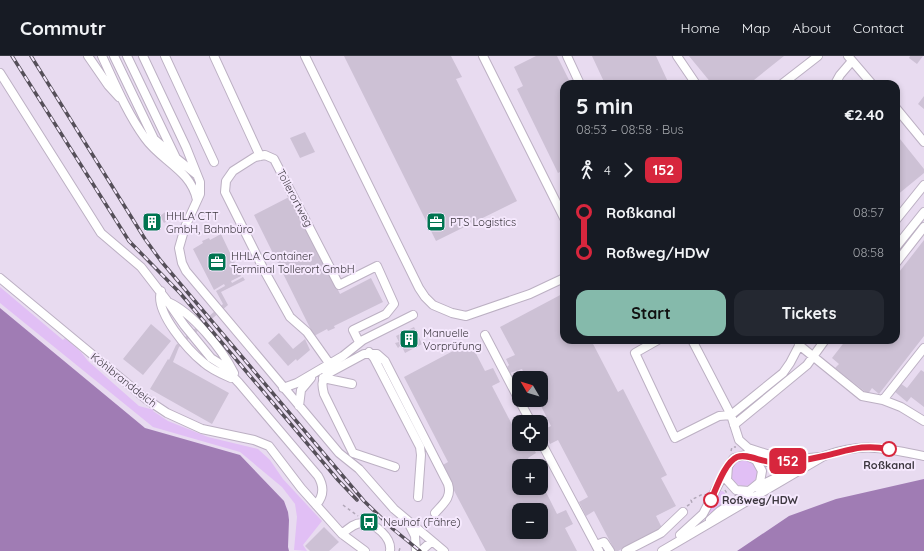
<!DOCTYPE html>
<html lang="en">
<head>
<meta charset="utf-8">
<style>
	body { margin:0; font-family:Quicksand,sans-serif; background:#242831; color:#f1f3f6; height:100vh; display:flex; flex-direction:column; font-size:15px; white-space:nowrap }
	* { box-sizing:border-box; margin:0 }
	p { font-size:13px; color:#9ea1a6 }
	.icon { flex:none; width:22px; height:22px; fill:none; stroke:currentColor; stroke-width:2; stroke-linecap:round; stroke-linejoin:round }
	.map { position:relative; flex:1; overflow:hidden }
	.side { position:absolute; left:560px; top:24px; width:340px; height:264px; display:flex; flex-direction:column; background:#171b24; border-radius:12px; box-shadow:0 2px 6px #0003 }
	.side>* { flex:none }
	.badge { padding:0 8px; border-radius:6px; font-size:14px; line-height:26px }
	.needle { width:26px; rotate:308deg }
	.controls { position:absolute; left:512px; top:315px; display:grid; gap:8px }
	.controls a { display:grid; place-items:center; width:36px; height:36px; border-radius:8px; background:#171b24; box-shadow:0 2px 6px #0003; font-size:20px }
	.map>.badge { position:absolute; translate:-50% -50%; box-shadow:0 0 0 2px #fff }
	.legs { display:flex; align-items:center; gap:6px; height:44px; padding:0 16px; font-size:13px }
	.legs p { margin-inline-start:auto }
	.headline { display:flex; align-items:center; justify-content:space-between; height:68px; padding:0 16px }
	h1 { font-size:22px; font-weight:700; line-height:30px }
	.cta { display:flex; gap:8px; margin-top:auto; padding:8px 16px }
	.cta a { flex:1; height:46px; border-radius:12px; background:#85baab; color:#111; font-size:16px; font-weight:700; line-height:46px; text-align:center }
	.cta a+a { background:#242831; color:#f1f3f6 }
	ul { padding:0 16px; list-style:none }
	li { display:flex; align-items:center; gap:14px; height:40px; font-size:15px }
	li i { display:grid; place-items:center; width:6px; height:100%; margin:0 5px; background:currentColor }
	li i::after { content:''; width:10px; height:10px; margin:-5px; border:3px solid; border-radius:50%; background:#171b24 }
	li p { margin-inline-start:auto }
	li:first-child i { background:linear-gradient(#0000 50%,currentColor 0) }
	li:last-child i { background:linear-gradient(currentColor 50%,#0000 0) }
	header { display:flex; align-items:center; gap:24px; box-sizing:border-box; height:56px; padding:0 20px; background:#171b24; border-bottom:1px solid #363941 }
	header strong { font-size:19px }
	nav { display:flex; gap:22px; margin-inline-start:auto; font-size:14px }
	.map>svg:first-child { display:block }
	.green { fill:#e1bff5 }
	.water { fill:#a07cb4 }
	.building { fill:#cdc1d5; fill-rule:evenodd }
	.lines { fill:none; stroke-linecap:round; stroke-linejoin:round }
	.minor-casing { stroke:#bcb0c3; stroke-width:10 }
	.path { stroke:#b1a7b8; stroke-width:1.5; stroke-dasharray:3 3; stroke-linecap:butt }
	.minor { stroke:#fff; stroke-width:8 }
	.rail-casing { stroke:#554f59; stroke-width:3.5 }
	.rail { stroke:#f5e8fd; stroke-width:2; stroke-dasharray:6; stroke-linecap:butt }
	.line-1-casing { stroke:#fff; stroke-width:9 }
	.line-1 { stroke:#d7263d; stroke-width:6 }
	.stop-1-dot { fill:#fff; stroke:#d7263d; stroke-width:2 }
	.labels { text-anchor:middle; dominant-baseline:central; stroke-width:4; stroke-linejoin:round; paint-order:stroke }
	.street-label { font-size:11px; fill:#3c373f; stroke:#f5e8fd }
	.poi-label { font-size:11px; fill:#3c373f; stroke:#f5e8fd; text-anchor:start }
	.stop-label { font-size:11px; font-weight:bold; fill:#3c373f; stroke:#f5e8fd }
</style>
</head>
<body>
<header>
<strong>Commutr</strong>
<nav><a>Home</a><a>Map</a><a>About</a><a>Contact</a></nav>
</header>
<div class="map">
<svg width="924" height="495" viewBox="0 0 924 495">
	<rect width="100%" height="100%" fill="#e8dbf0"/>
	<!-- green -->
	<path class="green" d="M0,231L63,284L65,282L81,296L88,305L139,350L154,354L153,355L168,365L208,381L258,393L270,404L283,423L322,465L303,489L307,495L294,494L297,461L295,448L282,431L240,396L153,371L0,247Z
		M731 417a13 13 0 1 1 26 0a13 13 0 1 1-26 0Z
		M718,433L724,436L729,445L710,457L708,455Z"/>
	<!-- water -->
	<path class="water" d="M0,252L145,372L240,399L284,445L288,456L289,464L288,491L289,495H0Z
		M924,423V495H737L789,460L836,443Z"/>
	<!-- building -->
	<path class="building" d="M344,0H451L462,21L456,23L517,145L436,185Z
		M536,0H557L571,28H564V114L558,117L517,33L523,30L514,11Z
		M592,0H656L669,28H605Z
		M689,0H784L749,28H712Z
		M910,0H923L917,8L909,2Z
		M924,40V53L918,48Z
		M305,76L315,96L300,102L290,82Z
		M896,78L924,113V117L896,140Z
		M291,140L340,238L371,222L383,246L334,270L335,272L328,275L327,273L314,280L254,159Z
		M168,154L173,161L164,167L160,160Z
		M152,159L159,170L153,174L146,163Z
		M221,178L241,220L231,225L232,227L243,221L245,224L221,236L228,249L179,291L173,306L229,337L212,368L150,333L168,303L169,304L176,289L223,248L216,235L225,230L224,228L214,234L193,193L203,187L202,185L209,182L210,184Z
		M924,184V280L879,338L872,332L868,338L835,312L839,308L832,302L846,284H896V220Z
		M564,237V284H591L618,336L623,333L667,419L661,422L676,450L656,460L662,472L618,495H615L594,455L586,460L579,446L588,441L558,384L550,388L543,374L551,370L538,344H541V322H526L522,313L510,317L507,311L509,309L506,303L515,299L500,271Z
		M151,268L171,285L143,319L123,303Z
		M414,271L422,288L405,297L401,289L398,292L395,287L399,286L396,280Z
		M279,277L293,293L305,283L310,294L297,305L296,303L288,310L268,287Z
		M470,286L485,315L493,312L500,326L492,330L519,382V388H531L536,397L528,402L532,410H519V432H541V426L557,458L566,454L573,468L565,472L577,495H486L441,410L448,406L404,321ZM519,454H541V476H519Z
		M921,314L924,316V351L911,341L907,346L894,335L900,327L907,332Z
		M324,471L339,486L329,495H310L305,490Z"/>
	<g class="lines">
		<!-- minor casing -->
		<g class="minor-casing">
			<path id="minor" d="M88,0L108,29L119,41
				M102,0C115,28 127,57 145,82C161,105 191,114 197,144
				M114,0L154,83L174,100
				M127,0L176,102L197,119
				M143,0L186,91L200,126V138L185,171L179,192L182,207L186,215L339,397L359,413L394,453L444,495
				M165,0L214,106
				M214,0L260,100
				M305,0L419,232L425,241L433,249L452,257L466,260L530,238L564,222
				M483,0L564,162
				M567,0L580,28
				M677,0L696,28
				M848,0L872,28
				M0,17L101,177L141,211L168,246L184,269L211,302L222,309L239,327L318,420C324,430 324,440 316,449
				M782,28L818,0
				M835,28L840,19L852,5
				M896,52L924,86
				M896,164L924,129
				M896,191L924,156
				M896,207L924,171
				M0,222L146,343L167,357L202,373L254,384L269,390L301,432L342,478L365,495
				M161,235C154,256 189,295 204,307C212,314 222,318 231,322
				M168,246C193,257 222,293 234,317
				M485,279L519,344
				M658,284L635,297L675,382L719,360L731,359L783,317L790,307L802,284
				M692,284L731,359L739,384L748,392L755,403
				M799,289L862,340L883,344L901,351L924,365
				M369,296L374,302L420,391L421,399L418,441
				M329,307L307,276L290,261L265,216L225,136L226,125L233,115L255,101L265,99L274,103L339,229L377,210L394,248L386,258L353,274L359,286
				M323,322L352,328
				M283,332L297,327L343,300L363,284L413,259
				M519,344L531,366
				M883,344L924,292
				M299,350L301,334L311,322
				M734,369L807,309L825,284
				M541,386L599,495
				M748,392L782,403
				M756,404L772,406L819,401
				M395,411L353,397L324,338C322,330 321,325 327,318L364,298H377L385,305L448,428C452,441 444,447 435,457
				M757,431L786,417
				M710,464L720,455L749,436
				M409,468L415,480L416,495
				M342,478C348,473 354,467 362,467C375,466 392,482 390,495
				M680,479L703,458L728,410L734,402L745,399L756,404L762,415L760,426L749,435L736,434L727,424L728,410
				M596,489L604,486L610,495
				M421,495L432,485
				M626,495L661,477L683,456
				M662,495L824,400C863,386 885,392 924,400"/>
		</g>
		<!-- path -->
		<path class="path" d="M731,395L732,391H736
			M725,434L729,441
			M343,449L358,460
			M687,450L692,447L691,444L703,438L706,439
			M399,495L400,492"/>
		<!-- minor -->
		<use href="#minor" class="minor"/>
		<!-- rail casing -->
		<g class="rail-casing">
			<path id="rail" d="M12,0L129,185L180,237L338,424L357,444
				M31,0L145,183L161,205L364,445L393,473L420,495"/>
		</g>
		<!-- rail -->
		<use href="#rail" class="rail"/>
	</g>
	<g class="lines">
		<!-- line-1 casing -->
		<g class="line-1-casing">
			<path id="line-1" d="M711,444C716,433 725,406 737,401C747,397 761,406 772,406C789,406 808,404 824,400C850,394 862,388 889,393"/>
		</g>
		<!-- line-1 -->
		<use href="#line-1" class="line-1"/>
	</g>
	<!-- icons -->
	<defs>
		<g id="building-square" transform="scale(1)"><rect x="-9" y="-9" width="18" height="18" rx="4" fill="#007450" stroke="#f5e8fd"/><path d="M-4-6H4V6H1V3H-1V6H-4ZM-2.5-4.3h1.7v1.8h-1.7ZM.8-4.3h1.7v1.8H.8ZM-2.5-1h1.7V.8h-1.7ZM.8-1h1.7V.8H.8Z" fill="#fff"/></g>
		<g id="office-square" transform="scale(1)"><rect x="-9" y="-9" width="18" height="18" rx="4" fill="#007450" stroke="#f5e8fd"/><path d="M-6-3h4V-5.5h4V-3h4V5H-6ZM-1-4.5V-3h2v-1.5ZM-6 0V1H6V0Z" fill="#fff"/></g>
		<g id="bus-square" transform="scale(1)"><rect x="-9" y="-9" width="18" height="18" rx="4" fill="#007450" stroke="#f5e8fd"/><path d="M-5-6H5V4H4V6H2V4H-2V6H-4V4H-5ZM-3.5-4V0h7V-4ZM-3.5 1.2v1.5H-2V1.2ZM2 1.2v1.5H3.5V1.2Z" fill="#fff"/></g>
	</defs>
	<g fill-rule="evenodd">
		<use href="#building-square" x="152" y="166"/>
		<use href="#office-square" x="436" y="166"/>
		<use href="#office-square" x="217" y="206"/>
		<use href="#building-square" x="409" y="283"/>
		<use href="#bus-square" x="369" y="466"/>
	</g>
	<!-- markers -->
	<g class="stop-1-dot">
		<circle cx="889" cy="393" r="7"/>
		<circle cx="711" cy="444" r="7"/>
	</g>
	<g class="labels">
		<!-- street labels -->
		<g class="street-label">
			<text transform="translate(295 142) rotate(62)">Tollerortweg</text>
			<text transform="translate(124 324) rotate(38)">Köhlbranddeich</text>
		</g>
		<!-- poi labels -->
		<g class="poi-label">
			<text x="166" y="160">HHLA CTT<tspan x="166" dy="13">GmbH, Bahnbüro</tspan></text>
			<text x="450" y="166">PTS Logistics</text>
			<text x="231" y="200">HHLA Container<tspan x="231" dy="13">Terminal Tollerort GmbH</tspan></text>
			<text x="423" y="277">Manuelle<tspan x="423" dy="13">Vorprüfung</tspan></text>
			<text x="383" y="466">Neuhof (Fähre)</text>
		</g>
		<!-- stop labels -->
		<g class="stop-label">
			<text x="889" y="409">Roßkanal</text>
			<text x="722" y="444" text-anchor="start">Roßweg/HDW</text>
		</g>
	</g>
</svg>
<div class="controls">
<a><svg class="needle" viewBox="-14 -14 28 28"><path d="M0-13l5 13h-10z" fill="#e53935"/><path d="M0 13l5-13h-10z" fill="#9ea1a6"/></svg></a>
<a><svg class="icon" aria-label="locate" viewBox="0 0 24 24"><circle cx="12" cy="12" r="6"/><path d="M12 2v4M12 18v4M2 12h4M18 12h4"/></svg></a>
<a>+</a>
<a>−</a>
</div>
<b class="badge" style="left:788px;top:405px;background:#d7263d;color:#fff">152</b>
<section class="side">
<div class="headline"><div><h1>5 min</h1><p>08:53 – 08:58 · Bus</p></div><b>€2.40</b></div>
<div class="legs"><svg class="icon" aria-label="walk" viewBox="0 0 24 24"><circle cx="13" cy="4" r="2"/><path d="M13 8l-2 6 4 7M11 14l-3 7M7 12l3-4h3l4 4"/></svg>4<svg class="icon" aria-label="forward" viewBox="0 0 24 24"><path d="M9 5l7 7-7 7"/></svg><b class="badge" style="background:#d7263d;color:#fff">152</b></div>
<ul>
<li><i style="color:#d7263d"></i><b>Roßkanal</b><p>08:57</p></li>
<li><i style="color:#d7263d"></i><b>Roßweg/HDW</b><p>08:58</p></li>
</ul>
<div class="cta"><a>Start</a><a>Tickets</a></div>
</section>
</div>
</body>
</html>
